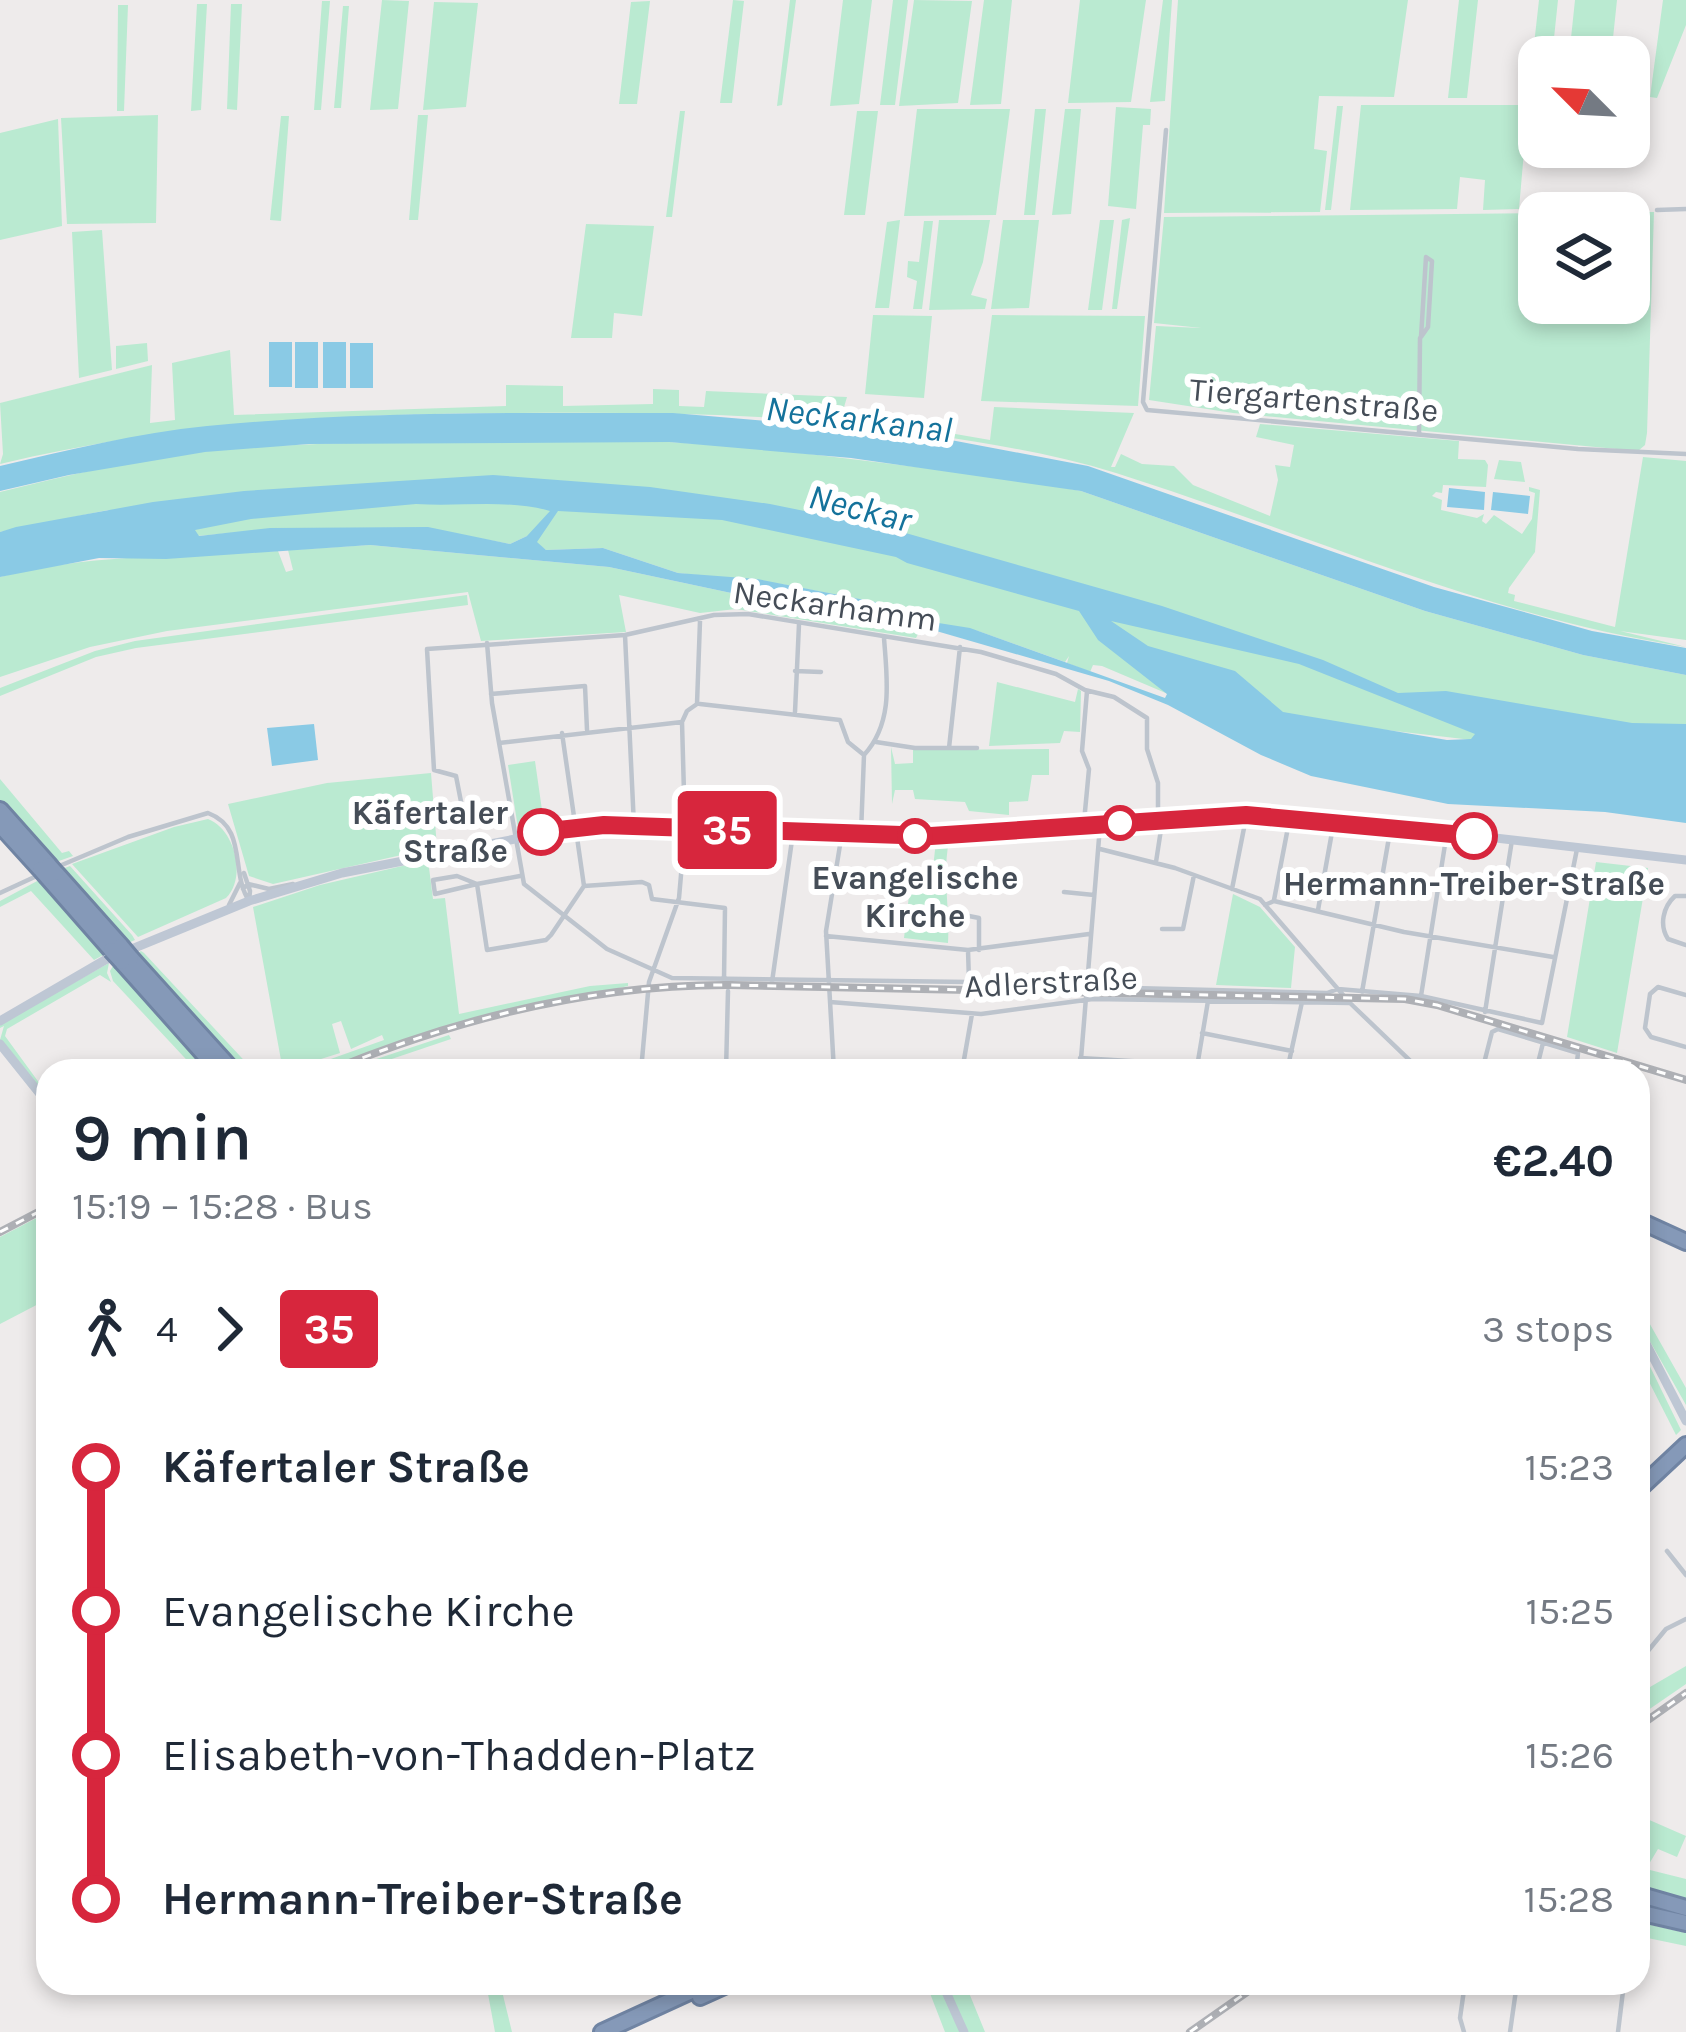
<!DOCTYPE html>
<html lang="en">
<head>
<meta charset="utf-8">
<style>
	body { margin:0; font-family:Karla,sans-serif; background:#f2f2f3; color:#1f2937; height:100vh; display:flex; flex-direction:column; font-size:45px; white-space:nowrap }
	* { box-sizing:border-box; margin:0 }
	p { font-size:39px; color:#747a83 }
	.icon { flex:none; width:66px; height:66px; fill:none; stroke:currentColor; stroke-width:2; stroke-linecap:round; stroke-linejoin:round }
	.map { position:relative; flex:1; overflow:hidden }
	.panel { position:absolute; left:36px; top:1059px; width:1614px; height:936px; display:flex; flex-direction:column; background:#fff; border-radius:36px; box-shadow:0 6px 18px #0003 }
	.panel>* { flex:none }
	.badge { padding:0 24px; border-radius:9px; font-size:42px; line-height:78px }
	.needle { width:78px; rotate:294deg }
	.buttons { position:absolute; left:1518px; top:36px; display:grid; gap:24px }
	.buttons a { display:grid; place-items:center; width:132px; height:132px; border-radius:24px; background:#fff; box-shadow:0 6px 18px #0003; font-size:60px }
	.map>.badge { position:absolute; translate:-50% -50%; box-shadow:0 0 0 6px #fff }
	.legs { display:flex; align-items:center; gap:18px; height:132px; padding:0 36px; font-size:39px }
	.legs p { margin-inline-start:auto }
	.summary { display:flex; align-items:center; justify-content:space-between; height:204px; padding:0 36px }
	h1 { font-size:66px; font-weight:600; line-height:90px }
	ul { padding:0 36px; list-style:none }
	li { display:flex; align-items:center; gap:42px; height:144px; font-size:45px }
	li i { display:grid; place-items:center; width:18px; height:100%; margin:0 15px; background:currentColor }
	li i::after { content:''; width:30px; height:30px; margin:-15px; border:9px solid; border-radius:50%; background:#fff }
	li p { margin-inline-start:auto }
	li:first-child i { background:linear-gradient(#0000 50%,currentColor 0) }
	li:last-child i { background:linear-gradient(currentColor 50%,#0000 0) }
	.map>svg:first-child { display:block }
	.green { fill:#baead1; fill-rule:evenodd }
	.water { fill:#8acae5; fill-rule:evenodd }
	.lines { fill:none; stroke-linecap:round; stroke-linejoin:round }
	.highway-casing { stroke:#7084a3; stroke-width:20 }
	.street { stroke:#bdc4cd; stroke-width:4.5 }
	.secondary { stroke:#bec7d4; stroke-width:9 }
	.highway { stroke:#8599b8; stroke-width:14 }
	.rail-casing { stroke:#aeb0b5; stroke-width:8 }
	.rail { stroke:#fff; stroke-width:3; stroke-dasharray:9; stroke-linecap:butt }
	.highway-bridge-casing { stroke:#7084a3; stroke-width:20; stroke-linecap:butt }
	.highway-bridge { stroke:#8599b8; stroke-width:14 }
	.line-1-casing { stroke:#fff; stroke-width:27 }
	.line-1 { stroke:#d7263d; stroke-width:18 }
	.stop-1-dot { fill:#fff; stroke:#d7263d; stroke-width:6 }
	.labels { text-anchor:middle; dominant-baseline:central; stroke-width:12; stroke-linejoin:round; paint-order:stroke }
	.street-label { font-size:33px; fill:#454d57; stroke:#fff }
	.stop-label { font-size:33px; font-weight:bold; fill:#454d57; stroke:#fff }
	.water-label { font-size:36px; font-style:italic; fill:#14729b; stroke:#fff }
</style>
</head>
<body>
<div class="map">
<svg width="1686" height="2032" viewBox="0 0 1686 2032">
	<rect width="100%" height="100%" fill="#eeebeb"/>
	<!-- green -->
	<path class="green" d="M382,0L409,1L398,109L370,110Z
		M733,0L744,1L732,103H720Z
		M790,0H796L782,105L777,106Z
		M843,0H872L859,104L830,106Z
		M893,0H908L895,105H880Z
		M914,0L972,1L958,103L899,106Z
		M984,0H1012L1001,104L970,105Z
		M1080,0H1146L1131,102L1068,103Z
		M1163,0H1172L1165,101L1150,102Z
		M1178,0H1408L1394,97L1319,96L1314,149L1327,151L1320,212L1164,213Z
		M1459,0H1478L1467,98H1448Z
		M1539,0H1558L1552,57H1539V98H1528Z
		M1575,0H1617L1611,57H1569Z
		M1663,0H1686V25L1657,98L1650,97Z
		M322,1H330L321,110H314Z
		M650,1L637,104H619L631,2Z
		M434,2L478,3L466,107L423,110Z
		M197,4H207L201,110L191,111Z
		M231,4H242L237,110L227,109Z
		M118,5H128L124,111H117Z
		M343,6H349L341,108H334Z
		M1361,105H1528L1519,209L1483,210L1485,180L1460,177L1457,209L1350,210Z
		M1337,106H1343L1331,210H1325Z
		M1116,107L1151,109L1150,125H1143L1136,209L1108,206Z
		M917,109H1010L996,215L904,216Z
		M1035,109H1046L1035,215H1024Z
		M1065,109H1081L1071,214L1052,215Z
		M680,111H685L672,217H666Z
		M857,111H878L865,215H844Z
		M158,115L156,223L67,224L61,118Z
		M418,115H428L418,220H409Z
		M281,116H289L281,221L270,220Z
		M58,119L62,226L0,240V133Z
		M1654,212L1647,433L1645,445L1638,451L1233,413L1149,400L1156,326L1201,328L1154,323L1164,217ZM1539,213H1629V303H1539Z
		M1130,218L1117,309H1112L1122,220Z
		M900,220L889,308H875L887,222Z
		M939,220H990L983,262L971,295L987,299L985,309L929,310Z
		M1003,220H1039L1029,308L991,309Z
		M1100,220H1114L1102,310H1088Z
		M924,221H933L922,309H913L917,281L907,277L908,261L919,262Z
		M586,224L654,226L642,316L614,313L612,338H571Z
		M102,230L112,370L79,378L72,232Z
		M873,315L932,316L924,398L865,394Z
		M992,315L1145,316L1138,406L981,401Z
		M147,343L148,361L116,369V346Z
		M230,350L234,415L506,406V385L563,386V406L653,404V389L679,390V406L704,407L706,391L847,397L842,414L844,423C734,413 626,412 516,413C338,414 174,422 0,464L3,454L0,403L152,365L150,423L175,420L172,363Z
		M994,407L1134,413L1111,467H1115L1121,454L1142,464L1174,466L1193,485L1270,516L1278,480L1275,465L1290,467L1294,445L1256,437L1260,424L1459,441L1458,459L1485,460L1488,465L1486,487L1443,485L1442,493L1436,492L1432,496L1442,500L1441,510L1477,518L1484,514L1482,521L1486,524L1494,515L1522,534L1532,519L1535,493L1529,491V487L1540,490L1535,552L1509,588L1508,593L1515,595L1514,601L1615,627L1643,457L1686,461V640L1620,631L1686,647C1488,617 1306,533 1116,473C1032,447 942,437 855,424L857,417L990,440Z
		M440,441L669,442L760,448L1016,479L1081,491L1425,611L1583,655L1686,675V765L1343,725L1168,694L1102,666L1093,665L1090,672L1067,663L1069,656L1065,662L978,631L944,626L869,601L781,584L678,573L603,548L546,550L527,536L510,544L424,528L266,530L197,536L108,510L0,532V492C68,475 139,458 209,451C286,443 363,443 440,441Z
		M1499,460L1521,462L1525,482L1494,479Z
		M370,545L609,567L750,597L799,596L921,628L916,638L736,609L700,613L619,595L626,632L481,641L468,592L167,631L90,647L0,677V577C91,553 185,557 278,551L286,572L293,570L288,550Z
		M467,595L468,605L136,648L96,657L0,696V688L95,651L135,641Z
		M997,682L1075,702L1078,689L1081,691L1080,732L1064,731L1060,743L989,746Z
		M891,747L895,764L913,763V750L1049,749V775H1032L1028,801L1009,802V815L969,811L965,802L915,799L913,790H895L892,804Z
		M535,761L544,824L518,828L508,765Z
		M431,773L437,847L273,884L249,876L228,804L327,783Z
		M0,779L62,853L69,851L73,856L56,862L0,801Z
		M208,819C235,829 247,878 226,898L138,937L72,864L174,827Z
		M936,841H949C942,876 950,907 948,943L904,938L912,870L933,868Z
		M428,860L433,899L445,898L459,1014L590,986L628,983V986L441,1028L324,1071H297L384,1040L382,1035L351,1049L341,1021L332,1024L340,1053L283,1071L253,907L320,885Z
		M1596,862L1648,868L1617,1053L1567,1037Z
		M70,866L132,935L135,940L128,943L62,869Z
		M39,880L105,954L94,960L31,891L0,907V901Z
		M1233,894L1260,907L1295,947L1291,988L1216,985Z
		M141,951L144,953L254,1071H243L138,960L136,954Z
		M109,963L107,973L111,982L100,975L7,1029L5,1036L48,1095V1101L0,1040L4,1026L0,1028V1024Z
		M114,964L211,1071H197L113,981L110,971Z
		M449,1035L451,1039L356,1071H340Z
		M48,1212V1299L0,1324V1237Z
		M1638,1303L1686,1388V1405L1643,1329Z
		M1638,1342L1681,1430L1676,1435L1638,1360Z
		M1686,1666V1684L1638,1717V1694Z
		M1638,1815L1686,1836L1677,1857L1658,1849L1646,1869L1686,1879V1901L1638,1889V1870L1645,1858L1638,1852Z
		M1638,1922L1686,1933V1946L1638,1936Z
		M486,1983H500L512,2032H495Z
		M926,1983H965L985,2032H945Z"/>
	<!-- water -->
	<path class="water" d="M269,342H292V387H269Z
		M295,342H318V388H295Z
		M323,342H346V388H323Z
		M350,343H373V388H350Z
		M673,413L919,434L1088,466L1434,587L1592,631L1686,648V675L1583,655L1425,611L1081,491L851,458L669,442L309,444L205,452L69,475L0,491V466C68,450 137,433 207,426C361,411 518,413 673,413Z
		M493,475L650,487L770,504L888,528L1162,606L1323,660L1398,693L1446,691L1632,723L1686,724V823L1605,812L1448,804L1311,776L1261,755L1168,705L1109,681L864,610L799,596L750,597L609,567L370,545L166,559L99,558L0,577V532L16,527L153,502L244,491ZM416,504C461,507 507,499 550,511L527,536L510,544L428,527L270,528L199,536L195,530L251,519ZM558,511L722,520L896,557L907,563L1079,611L1098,640L1167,694L1165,698L970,628L926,621L906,608L757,579L678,573L603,548L546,550L537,542ZM1111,621L1299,664L1475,734L1471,739L1447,740L1283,712L1235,671L1148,646Z
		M1449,488L1485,492L1484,510L1447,507Z
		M1493,492L1530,496L1528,514L1491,510Z
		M314,724L318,760L272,766L267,728Z"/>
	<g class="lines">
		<!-- highway casing -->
		<g class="highway-casing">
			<path id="highway" d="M0,810L49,865
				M0,825L40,869
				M56,873L121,946
				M47,877L111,950
				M131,958L233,1071
				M122,962L219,1071
				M1638,1220L1686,1242
				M1638,1490L1686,1445
				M1638,1894L1686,1908
				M1638,1912L1686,1923
				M700,1997L731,1983
				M602,2032L709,1983"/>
		</g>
		<!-- street -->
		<path class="street" d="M1166,130L1143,402L1147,410L1578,449L1686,454
			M1657,210L1686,209
			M1426,257L1432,261L1428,327L1421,337Z
			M1419,434L1420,338
			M625,635L634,826
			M487,643L492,703L524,884L607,949L672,978L969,982L1045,974L1073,978L1093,987L1327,993L1338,989L1421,996L1542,1023L1577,849
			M795,671L821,672
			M491,694L585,686L587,730
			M700,704L840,720L848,742L864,755
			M795,712L799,624
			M876,742L915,748H977
			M499,743L682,722
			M949,748L960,647
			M864,755C894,722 887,679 884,638
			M507,806L463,812L456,776L434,770L427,649L625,635L714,615L748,614L981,652L1056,674L1085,690L1114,697L1147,718V749L1158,783V817
			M1084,822L1089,769L1082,751L1087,691
			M861,833L864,755
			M1100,849L1175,868L1260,899L1350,1003L1421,1071
			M1156,862L1162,823
			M57,867L128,837L208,813C248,828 230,872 249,901
			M244,873L250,891L249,901
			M520,876L477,884L457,876L433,880L435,894L477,884L487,950L546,940L551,935L584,886L562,733
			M584,886L642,882L649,885L652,899L725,908L724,980
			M243,889L248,884L269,889L293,884
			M1232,889L1246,818
			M1064,892L1094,895
			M0,893L41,874
			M1686,896H1675C1663,907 1659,925 1668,939L1686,945
			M1274,900L1290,817
			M229,905L240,883
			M1265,905L1274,901L1404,932L1553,957
			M1318,910L1334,821
			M954,923L969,916L979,918V950
			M1162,929H1183L1194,875
			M826,936L968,950L1089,934
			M968,950L969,981
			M772,982L793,833
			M1362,992L1391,826
			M1686,995L1658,987L1650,994L1645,1028L1651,1037L1686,1047
			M1421,996L1447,832
			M830,1002L981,1014L1093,999L1350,1003
			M1485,1012L1512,840
			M1202,1033L1292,1051
			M1080,1058L1180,1064L1207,1071
			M1197,1067L1208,1001
			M641,1071L649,982L679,898L685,829L682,722L687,711L697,704L700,621
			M726,1071L728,991
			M834,1071L826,931L842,833
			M962,1071L972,1014
			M1080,1071L1100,826
			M1287,1071L1302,1002
			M1482,1071L1492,1032L1498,1029L1578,1053L1576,1071
			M1536,1071L1543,1043
			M1667,1551L1686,1575
			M1638,1663L1666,1629L1686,1619
			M1464,2032L1460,2018L1465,1983
			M1510,2032L1517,1983
			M1618,2032L1624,1983"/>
		<!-- secondary -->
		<path class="secondary" d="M0,1021L105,960L249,901L342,873L576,827L931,836L1246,815L1391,826L1686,860
			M0,1044L48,1104
			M1638,1328L1686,1421
			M942,1983L964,2032"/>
		<!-- highway -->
		<use href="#highway" class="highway"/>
		<!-- rail casing -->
		<g class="rail-casing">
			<path id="rail" d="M329,1071C456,1019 594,984 731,985L1405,999L1437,1005L1686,1080
				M0,1232L48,1207
				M1638,1727L1686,1693
				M1190,2032L1260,1983"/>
		</g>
		<!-- rail -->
		<use href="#rail" class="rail"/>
		<!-- highway-bridge casing -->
		<g class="highway-bridge-casing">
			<path id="highway-bridge" d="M49,865L56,873
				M40,869L47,877
				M121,946L131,958
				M111,950L122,962"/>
		</g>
		<!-- highway-bridge -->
		<use href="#highway-bridge" class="highway-bridge"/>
	</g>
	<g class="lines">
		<!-- line-1 casing -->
		<g class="line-1-casing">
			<path id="line-1" d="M541,832L604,825L931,836L1246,815L1474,836"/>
		</g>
		<!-- line-1 -->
		<use href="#line-1" class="line-1"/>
	</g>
	<!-- markers -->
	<g class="stop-1-dot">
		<circle cx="1120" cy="823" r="15"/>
		<circle cx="541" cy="832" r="21"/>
		<circle cx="915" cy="836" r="15"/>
		<circle cx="1474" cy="836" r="21"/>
	</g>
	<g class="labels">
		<!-- street labels -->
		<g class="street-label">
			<text transform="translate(1314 400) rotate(5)">Tiergartenstraße</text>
			<text transform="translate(835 606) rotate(8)">Neckarhamm</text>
			<text transform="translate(1051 982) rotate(-3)">Adlerstraße</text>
		</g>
		<!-- stop labels -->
		<g class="stop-label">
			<text x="508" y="813" text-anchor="end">Käfertaler<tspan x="508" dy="38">Straße</tspan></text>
			<text x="915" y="878">Evangelische<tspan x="915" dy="38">Kirche</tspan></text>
			<text x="1474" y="884">Hermann-Treiber-Straße</text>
		</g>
		<!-- water labels -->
		<g class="water-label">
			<text transform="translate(859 419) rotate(7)">Neckarkanal</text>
			<text transform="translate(860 508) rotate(14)">Neckar</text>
		</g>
	</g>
</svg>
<div class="buttons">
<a><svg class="needle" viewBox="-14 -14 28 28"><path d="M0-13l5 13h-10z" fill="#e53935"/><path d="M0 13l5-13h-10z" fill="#747a83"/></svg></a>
<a><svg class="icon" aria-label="layers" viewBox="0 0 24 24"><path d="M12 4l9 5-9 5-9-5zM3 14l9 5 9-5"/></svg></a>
</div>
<b class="badge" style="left:727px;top:830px;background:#d7263d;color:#fff">35</b>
<section class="panel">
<div class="summary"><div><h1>9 min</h1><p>15:19 – 15:28 · Bus</p></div><b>€2.40</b></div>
<div class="legs"><svg class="icon" aria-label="walk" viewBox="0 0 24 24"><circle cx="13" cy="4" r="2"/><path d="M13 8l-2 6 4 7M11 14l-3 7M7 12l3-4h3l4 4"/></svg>4<svg class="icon" aria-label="forward" viewBox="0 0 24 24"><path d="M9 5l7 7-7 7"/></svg><b class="badge" style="background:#d7263d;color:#fff">35</b><p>3 stops</p></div>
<ul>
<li><i style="color:#d7263d"></i><b>Käfertaler Straße</b><p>15:23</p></li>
<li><i style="color:#d7263d"></i><span>Evangelische Kirche</span><p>15:25</p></li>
<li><i style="color:#d7263d"></i><span>Elisabeth-von-Thadden-Platz</span><p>15:26</p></li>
<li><i style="color:#d7263d"></i><b>Hermann-Treiber-Straße</b><p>15:28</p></li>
</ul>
</section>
</div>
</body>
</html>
